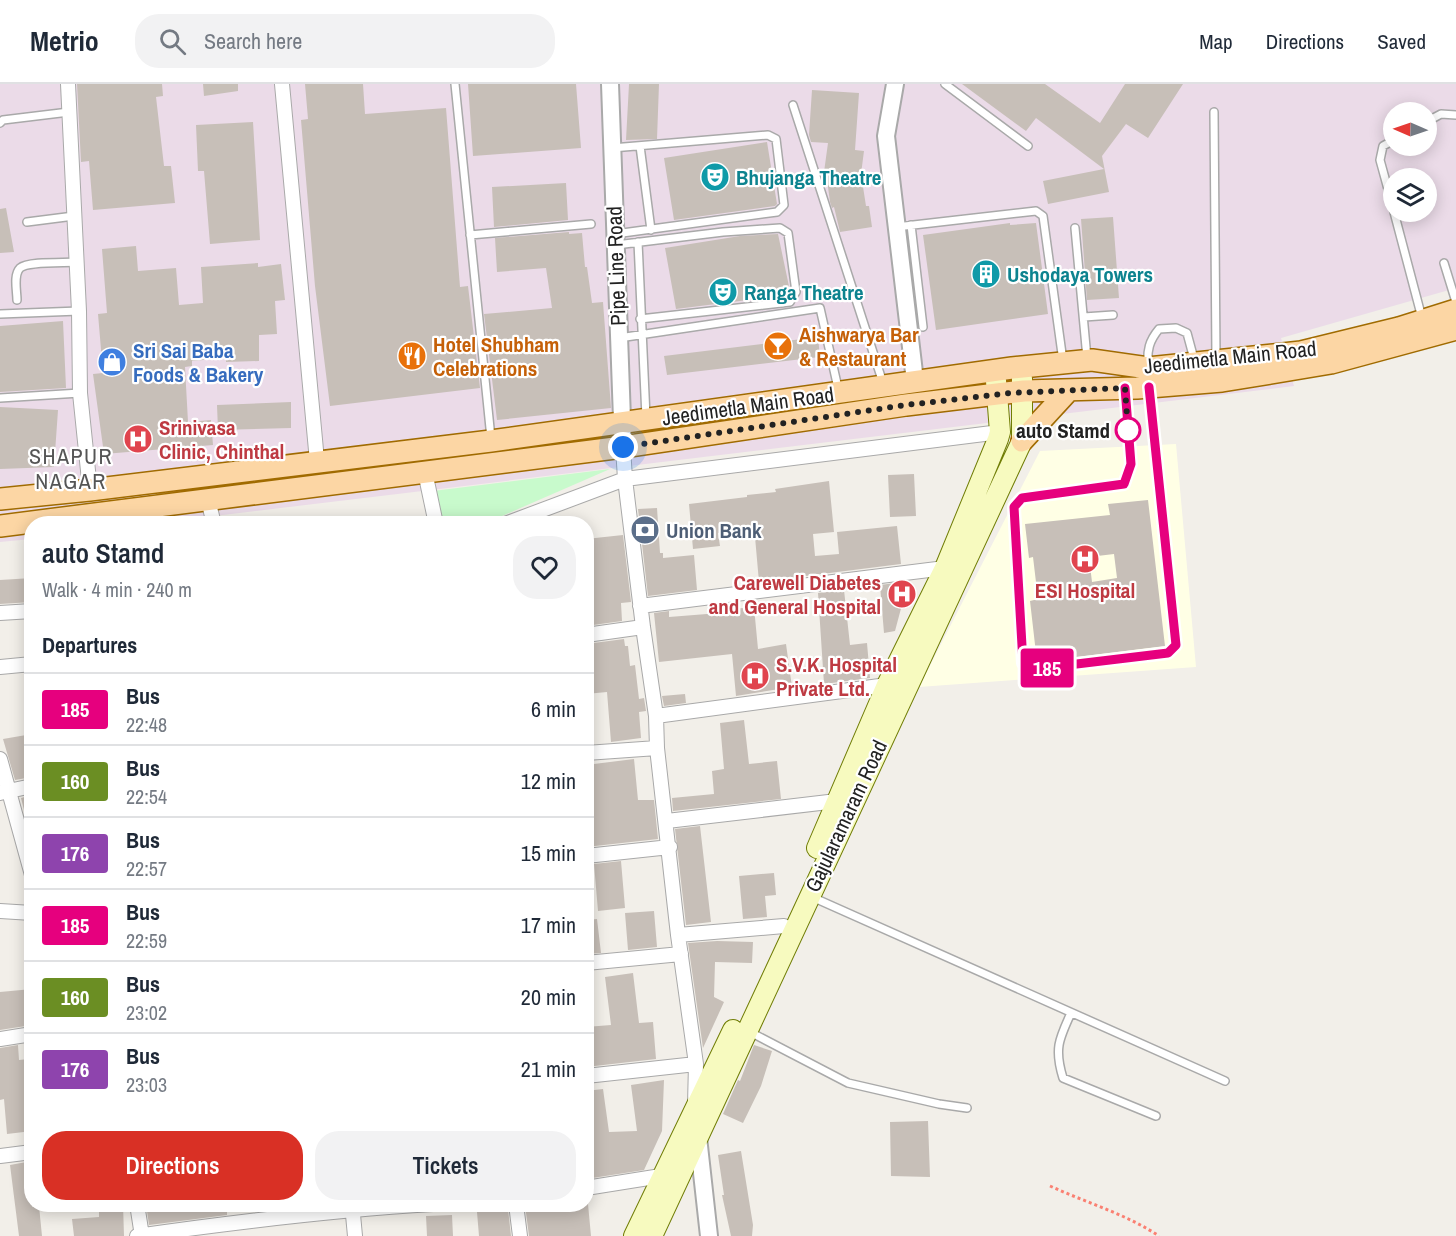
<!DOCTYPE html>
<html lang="en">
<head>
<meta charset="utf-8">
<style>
	body { margin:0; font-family:"Archivo Narrow",sans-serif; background:#f2f2f3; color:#1f2937; height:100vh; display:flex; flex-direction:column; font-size:22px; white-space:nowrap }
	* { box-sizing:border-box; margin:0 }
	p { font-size:20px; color:#747a83 }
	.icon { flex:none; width:33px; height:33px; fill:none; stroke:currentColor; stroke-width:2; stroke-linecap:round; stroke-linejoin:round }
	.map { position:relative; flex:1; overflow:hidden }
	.side { position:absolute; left:24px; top:432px; width:570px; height:696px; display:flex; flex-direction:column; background:#fff; border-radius:24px; box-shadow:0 3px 15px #0003 }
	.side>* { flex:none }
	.badge { padding:0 12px; border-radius:4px; font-size:21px; line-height:39px }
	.needle { width:39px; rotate:272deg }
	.controls { position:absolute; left:1383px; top:18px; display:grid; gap:12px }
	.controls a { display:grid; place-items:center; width:54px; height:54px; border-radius:50%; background:#fff; box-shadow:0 3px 15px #0003; font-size:30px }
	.you { position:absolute; width:30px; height:30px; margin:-15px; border:4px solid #fff; border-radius:50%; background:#1a73e8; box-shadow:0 0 0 9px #1a73e833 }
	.map>.badge { position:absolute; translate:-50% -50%; box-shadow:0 0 0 3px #fff }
	h2 { padding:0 18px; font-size:22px; line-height:54px }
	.round { display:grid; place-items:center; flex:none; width:63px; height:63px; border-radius:24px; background:#f2f2f3 }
	.head { display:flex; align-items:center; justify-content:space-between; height:102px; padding:0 18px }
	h1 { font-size:28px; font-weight:600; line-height:45px }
	.button { display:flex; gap:12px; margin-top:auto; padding:12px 18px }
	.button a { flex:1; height:69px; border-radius:24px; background:#d93025; color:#fff; font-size:24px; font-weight:600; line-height:69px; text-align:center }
	.button a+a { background:#f2f2f3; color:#1f2937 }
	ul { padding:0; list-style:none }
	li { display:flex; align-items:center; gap:18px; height:72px; padding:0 18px; border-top:2px solid #e0e1e3 }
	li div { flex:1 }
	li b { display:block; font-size:22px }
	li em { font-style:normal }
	li .badge { min-width:66px; font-weight:700; text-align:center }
	header { display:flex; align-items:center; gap:36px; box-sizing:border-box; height:84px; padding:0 30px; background:#fff; border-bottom:2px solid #e0e1e3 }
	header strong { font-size:28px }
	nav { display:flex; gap:33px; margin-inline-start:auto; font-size:21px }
	.search { width:420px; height:54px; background:#f2f2f3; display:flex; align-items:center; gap:15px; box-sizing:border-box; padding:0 21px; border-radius:24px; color:#747a83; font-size:22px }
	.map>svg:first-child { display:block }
	.industrial { fill:#ebdbe8; fill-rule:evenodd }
	.education { fill:#ffffe5 }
	.park { fill:#c8facc }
	.building { fill:#c7bfb8; fill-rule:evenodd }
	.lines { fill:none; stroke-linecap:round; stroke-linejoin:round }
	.service-casing { stroke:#a9a9a9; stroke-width:10 }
	.minor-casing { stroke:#a9a9a9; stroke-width:16 }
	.tertiary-casing { stroke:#a9a9a9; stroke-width:20 }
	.secondary-casing { stroke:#707d05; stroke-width:22 }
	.primary-casing { stroke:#a06b00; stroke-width:24 }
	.path { stroke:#fa8072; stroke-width:3; stroke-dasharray:3 3; stroke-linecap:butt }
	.service { stroke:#fff; stroke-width:7 }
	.minor { stroke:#fff; stroke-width:14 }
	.tertiary { stroke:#fff; stroke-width:16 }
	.secondary { stroke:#f7fabf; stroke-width:20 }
	.primary { stroke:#fcd6a4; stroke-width:21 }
	.line-casing { stroke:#fff; stroke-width:14 }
	.line { stroke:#e6007e; stroke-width:9 }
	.walk { stroke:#222; stroke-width:6; stroke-dasharray:0 10.8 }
	.stop-dot { fill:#fff; stroke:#e6007e; stroke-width:3 }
	.labels { text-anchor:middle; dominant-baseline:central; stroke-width:4.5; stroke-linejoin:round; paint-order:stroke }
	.culture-label { font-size:21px; font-weight:bold; fill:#0d838f; stroke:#fff; text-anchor:start }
	.street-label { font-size:21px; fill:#222; stroke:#fff }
	.food-label { font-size:21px; font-weight:bold; fill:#c56008; stroke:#fff; text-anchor:start }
	.shop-label { font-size:21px; font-weight:bold; fill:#366cbe; stroke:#fff; text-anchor:start }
	.health-label { font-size:21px; font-weight:bold; fill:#be3a42; stroke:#fff; text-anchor:start }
	.stop-label { font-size:21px; font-weight:bold; fill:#222; stroke:#fff; text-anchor:end }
	.service-label { font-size:21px; font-weight:bold; fill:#4e5e75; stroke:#fff; text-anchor:start }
	.neighbourhood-label { font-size:22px; letter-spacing:1.5px; fill:#555; stroke:#fff }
</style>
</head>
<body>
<header>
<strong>Metrio</strong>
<div class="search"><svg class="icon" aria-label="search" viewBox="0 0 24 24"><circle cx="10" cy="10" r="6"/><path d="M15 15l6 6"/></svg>Search here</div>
<nav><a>Map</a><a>Directions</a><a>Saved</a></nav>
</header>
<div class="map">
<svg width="1456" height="1152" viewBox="0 0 1456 1152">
	<rect width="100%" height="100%" fill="#f2efe9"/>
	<!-- industrial -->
	<path class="industrial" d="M0,0H1456V204L1281,254L1294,302L156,439L32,440L31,455L0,458ZM1394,28H1426V62H1394ZM1394,94H1426V128H1394Z"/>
	<!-- education -->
	<path class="education" d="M1176,360L1196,583L919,603L1040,367Z"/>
	<!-- park -->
	<path class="park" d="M610,385L486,439H440L433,407Z"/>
	<!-- building -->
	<path class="building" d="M77,0H162L163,12L156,13L164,82H171L175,119L93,126L89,77L81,78Z
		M203,0H238V7L204,12Z
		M305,0H363L365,30L446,24L460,203L468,202L480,304L330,322L315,202L301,36L308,35Z
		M468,0H576L581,64L473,72Z
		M629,0H659L657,55L626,56Z
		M962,0H1045L1100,39L1125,0H1183L1148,54L1126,40L1102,72L1109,108L1048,120L1043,97L1104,85L1036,34L1026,47Z
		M812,6L859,9L855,66L864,67L861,90L866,122H869L872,143L840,148L834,123L832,124L830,118L826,88H824L828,59L811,58L809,51Z
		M253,38L260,156L210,160L204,87H198L196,41Z
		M767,58L777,120L775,122L674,136L664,74Z
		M566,99L568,136L494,143L492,103Z
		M6,124L14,168L0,169V125Z
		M1113,133L1119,214L1087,216L1081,135Z
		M1010,139V141L1036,139L1048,230L936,246L923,151Z
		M569,148V150L582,149L585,183H587L592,219L603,218L611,324L497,336L484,230L552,224L546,184L497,188L495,154Z
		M778,150L790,207L788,211L676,225L665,164L740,152Z
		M136,162L138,187L176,184L179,221L203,219L201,183L258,179V183L281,180L285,216L275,217L277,250L259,251V277L226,278V274L192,277V282L185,283L188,338L211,336L213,361L104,370L93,290L103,289L98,230L107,229L102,165Z
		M63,237L66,304L0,308V242Z
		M818,253L820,273L667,291L664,272Z
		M291,318V344L218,346L217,321Z
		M0,323L58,326L54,383L0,385Z
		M914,390L916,432L890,433L888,391Z
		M829,397L834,448L813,450L815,472L839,470L837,448L897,442L901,480L759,498L755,453L751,454V446L718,449L720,462L693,465L689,420L747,413V411L776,408L775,405Z
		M1148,416L1165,562L1037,578L1030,517L1038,515L1033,473L1029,474L1025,440L1110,431L1108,420ZM1114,470L1117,494L1092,498L1089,473Z
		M657,424L660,469H663V474L694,471L697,506L648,512L638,425Z
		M623,451L631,518L621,519L622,537L586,542V455Z
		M32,494V518L0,520V496Z
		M903,498V503L907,502L895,547L884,549L880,501Z
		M844,506L850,561L867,559L870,594L824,600L818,509Z
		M754,523L758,565L786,560L792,603L736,612L732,570L659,578L654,529L669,527V533L732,528V525Z
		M624,555L625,562H628L630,582L635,581L639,615L644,614L646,627L639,628L641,654L611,658L607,608L586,610V560Z
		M685,610L686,619L664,622L662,612Z
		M744,636L749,680L777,677L781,715L673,727L672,714L714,710L712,687L724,685L720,639Z
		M32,650V693L15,696L3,655Z
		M634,675L638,716H654L658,755L586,763V681Z
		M32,711V738H27L21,714Z
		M700,742L711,838L686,841L675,745Z
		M621,777L625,824L598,827L594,780Z
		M774,789L776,811L765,812L767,833L743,835L739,792Z
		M654,827L657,863L628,866L625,829Z
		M597,835L601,869L586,870V836Z
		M717,857L753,858L752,879L715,878L714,913L724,918L703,964L688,859Z
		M633,889L639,939L653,938L656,975L586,983V943L611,941L605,893Z
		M32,905V941L0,946V908Z
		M18,961L19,976L29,975L32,1047L7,1050L4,1015L0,1016V964Z
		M754,961L772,967L761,1002L743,1039L723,1030L738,996L740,997Z
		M664,996L662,1047L644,1086L586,1095V1007L603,1005L609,1048L637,1047L631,1001Z
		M928,1037L930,1093L891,1092L890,1038Z
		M741,1067L753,1141L752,1152H731L722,1111H724L718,1071Z
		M32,1077V1123L39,1122L42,1152H19L10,1081Z
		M99,1120H123L124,1152H74L72,1135L99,1133Z
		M146,1120H227V1131L149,1141Z
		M588,1120L591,1152H529L525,1121Z
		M508,1125L511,1152H479L477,1128Z
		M452,1131L453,1152H427L426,1132Z"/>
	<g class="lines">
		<!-- service casing -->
		<g class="service-casing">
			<path id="service" d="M455,0L491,354
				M945,0L1028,62
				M793,21L883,299
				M1214,28L1216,273
				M1426,38L1441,30L1456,31
				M0,39L3,36L69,28
				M1394,56L1383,62L1380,76L1394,127
				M640,62L651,146
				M612,64L768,51L776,55L784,121L777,128L615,150
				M1394,128L1422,234
				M27,138L74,132
				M911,141L923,243
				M896,143L1036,127L1043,132L1063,277
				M1075,144L1087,274
				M470,151L591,140
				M638,158L646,333
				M616,161L723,148L780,144L788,149L796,208L790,218L640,235
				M1444,179L1456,218
				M17,216C17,207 13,191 20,184C28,177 65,179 76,178
				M0,230L79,227
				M1084,233L1113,231
				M619,254L820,224L838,304
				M1148,282C1147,266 1149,257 1159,245L1176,244L1187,249L1194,275
				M1125,306L1131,380L1124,400L1022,414L1014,423L1023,579L1035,585L1168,569L1176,561L1149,306
				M0,314L80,309
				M812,813L1225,997
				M1071,929C1059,955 1054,965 1063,994L1156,1032
				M750,948L848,999L939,1020L967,1024"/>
		</g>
		<!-- minor casing -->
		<g class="minor-casing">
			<path id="minor" d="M68,0L79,227L80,309L90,406
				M282,0L317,377
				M623,363L625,395L643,543L656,632L657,664L678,851L696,980L695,1020
				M425,388L436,440
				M208,416L214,440
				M505,440L625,395L1000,348
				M640,522L945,484
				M0,529L32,527
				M586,551L643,543
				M0,583L32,580
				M656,632L887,601
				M586,669L657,664
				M0,675L32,791
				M0,709L32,702
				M667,737L837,717
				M586,772L670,763
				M0,827L32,829
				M678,851L784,842
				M586,879L681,870
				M0,955L32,950
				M586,992L696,980
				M0,1072L32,1068
				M586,1104L661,1092
				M137,1120L142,1152
				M352,1120L355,1152
				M516,1120L520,1152
				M137,1152C235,1138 333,1126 433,1120"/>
		</g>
		<!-- tertiary casing -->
		<g class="tertiary-casing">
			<path id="tertiary" d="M610,0L623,363
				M895,0L886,52L915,297
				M698,1053L709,1152"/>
		</g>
		<!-- secondary casing -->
		<g class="secondary-casing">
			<path id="secondary" d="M817,764L887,601L945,484L998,355L1000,348L996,297
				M634,1152L733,946
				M652,1152L1022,357V294"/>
		</g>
		<!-- primary casing -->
		<g class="primary-casing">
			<path id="primary" d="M1022,357L1069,306
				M0,415L90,406L491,357L1012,284L1092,276L1148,284L1301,268L1399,244L1456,226
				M0,442L623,363L906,321L997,310L1024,307L1137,304L1222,297L1331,279L1456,245"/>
		</g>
		<!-- path -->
		<path class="path" d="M1050,1102C1087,1119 1126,1130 1159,1152"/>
		<!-- service -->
		<use href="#service" class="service"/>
		<!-- minor -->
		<use href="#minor" class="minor"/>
		<!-- tertiary -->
		<use href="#tertiary" class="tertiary"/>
		<!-- secondary -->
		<use href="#secondary" class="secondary"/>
		<!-- primary -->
		<use href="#primary" class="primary"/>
	</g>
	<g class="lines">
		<!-- line casing -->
		<g class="line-casing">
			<path id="line" d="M1125,304L1131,380L1124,400L1022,414L1014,423L1023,579L1035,585L1168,569L1176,561L1149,303"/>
		</g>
		<!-- line -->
		<use href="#line" class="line"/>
		<!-- walk -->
		<path class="walk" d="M623,363L906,321L1010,309L1125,304L1128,346"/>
	</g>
	<!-- icons -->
	<defs>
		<g id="theatre-disc" transform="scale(1.5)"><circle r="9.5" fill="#0f9aa8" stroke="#fff"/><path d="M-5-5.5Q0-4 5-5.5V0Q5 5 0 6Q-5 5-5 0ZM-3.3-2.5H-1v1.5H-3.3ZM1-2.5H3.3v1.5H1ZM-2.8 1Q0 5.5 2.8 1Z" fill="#fff"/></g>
		<g id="building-disc" transform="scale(1.5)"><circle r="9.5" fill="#0f9aa8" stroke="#fff"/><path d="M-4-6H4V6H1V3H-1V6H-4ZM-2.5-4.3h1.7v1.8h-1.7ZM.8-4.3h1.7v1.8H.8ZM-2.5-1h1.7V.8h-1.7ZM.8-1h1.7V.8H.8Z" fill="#fff"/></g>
		<g id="bar-disc" transform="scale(1.5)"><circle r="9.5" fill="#e8710a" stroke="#fff"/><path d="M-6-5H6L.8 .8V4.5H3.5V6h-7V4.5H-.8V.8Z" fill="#fff"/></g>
		<g id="restaurant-disc" transform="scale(1.5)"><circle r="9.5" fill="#e8710a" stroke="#fff"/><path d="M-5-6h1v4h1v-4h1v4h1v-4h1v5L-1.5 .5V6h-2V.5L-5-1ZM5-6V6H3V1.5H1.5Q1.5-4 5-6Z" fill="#fff"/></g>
		<g id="shop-disc" transform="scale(1.5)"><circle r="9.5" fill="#3f7fe0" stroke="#fff"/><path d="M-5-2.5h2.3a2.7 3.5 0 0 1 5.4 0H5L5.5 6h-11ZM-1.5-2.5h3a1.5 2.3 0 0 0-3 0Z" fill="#fff"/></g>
		<g id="hospital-disc" transform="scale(1.5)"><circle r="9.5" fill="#e0444e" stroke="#fff"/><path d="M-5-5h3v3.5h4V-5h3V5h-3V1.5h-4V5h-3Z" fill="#fff"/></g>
		<g id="bank-disc" transform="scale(1.5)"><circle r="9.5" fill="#5c6f8a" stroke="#fff"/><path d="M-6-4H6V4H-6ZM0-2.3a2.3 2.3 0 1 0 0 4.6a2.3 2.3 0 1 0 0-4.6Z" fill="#fff"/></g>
	</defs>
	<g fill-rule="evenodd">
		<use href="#theatre-disc" x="715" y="93"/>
		<use href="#building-disc" x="986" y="190"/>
		<use href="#theatre-disc" x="723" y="208"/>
		<use href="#bar-disc" x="778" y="262"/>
		<use href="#restaurant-disc" x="412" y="272"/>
		<use href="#shop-disc" x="112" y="278"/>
		<use href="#hospital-disc" x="138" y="355"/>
		<use href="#bank-disc" x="645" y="446"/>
		<use href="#hospital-disc" x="1085" y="475"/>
		<use href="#hospital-disc" x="902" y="510"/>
		<use href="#hospital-disc" x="755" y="592"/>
	</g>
	<!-- markers -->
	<circle class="stop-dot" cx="1128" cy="346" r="12"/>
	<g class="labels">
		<!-- culture labels -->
		<g class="culture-label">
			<text x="736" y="93">Bhujanga Theatre</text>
			<text x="1007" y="190">Ushodaya Towers</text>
			<text x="744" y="208">Ranga Theatre</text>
		</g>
		<!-- street labels -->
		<g class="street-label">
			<text transform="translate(616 182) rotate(-92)">Pipe Line Road</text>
			<text transform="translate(1230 273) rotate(-6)">Jeedimetla Main Road</text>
			<text transform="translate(748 322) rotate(-8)">Jeedimetla Main Road</text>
			<text transform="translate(846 732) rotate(-65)">Gajularamaram Road</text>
		</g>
		<!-- food labels -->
		<g class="food-label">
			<text x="799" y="250">Aishwarya Bar<tspan x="799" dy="24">&amp; Restaurant</tspan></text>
			<text x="433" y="260">Hotel Shubham<tspan x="433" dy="24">Celebrations</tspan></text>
		</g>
		<!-- shop labels -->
		<g class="shop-label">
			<text x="133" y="266">Sri Sai Baba<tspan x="133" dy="24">Foods &amp; Bakery</tspan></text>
		</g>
		<!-- health labels -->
		<g class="health-label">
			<text x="159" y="343">Srinivasa<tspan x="159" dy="24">Clinic, Chinthal</tspan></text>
			<text x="881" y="498" text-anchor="end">Carewell Diabetes<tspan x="881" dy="24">and General Hospital</tspan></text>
			<text x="1085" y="506" text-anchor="middle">ESI Hospital</text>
			<text x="776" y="580">S.V.K. Hospital<tspan x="776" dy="24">Private Ltd.</tspan></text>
		</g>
		<!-- stop labels -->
		<g class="stop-label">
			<text x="1110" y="346">auto Stamd</text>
		</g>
		<!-- service labels -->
		<g class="service-label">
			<text x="666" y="446">Union Bank</text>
		</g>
		<!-- neighbourhood labels -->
		<g class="neighbourhood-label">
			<text x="71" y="372">SHAPUR<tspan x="71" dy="25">NAGAR</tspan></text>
		</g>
	</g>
</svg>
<div class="controls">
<a><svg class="needle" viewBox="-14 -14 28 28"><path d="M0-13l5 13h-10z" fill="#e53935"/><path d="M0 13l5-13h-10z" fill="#747a83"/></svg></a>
<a><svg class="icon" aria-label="layers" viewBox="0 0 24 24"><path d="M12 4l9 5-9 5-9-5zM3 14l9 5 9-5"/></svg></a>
</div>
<div class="you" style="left:623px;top:363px"></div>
<b class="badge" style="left:1047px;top:584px;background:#e6007e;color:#fff">185</b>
<section class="side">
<div class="head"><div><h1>auto Stamd</h1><p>Walk · 4 min · 240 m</p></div><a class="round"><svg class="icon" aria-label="heart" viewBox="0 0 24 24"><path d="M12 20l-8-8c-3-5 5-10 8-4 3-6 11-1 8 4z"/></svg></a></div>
<h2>Departures</h2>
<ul>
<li><span class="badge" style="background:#e6007e;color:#fff">185</span><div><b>Bus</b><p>22:48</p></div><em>6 min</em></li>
<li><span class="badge" style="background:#6b8e23;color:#fff">160</span><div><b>Bus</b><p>22:54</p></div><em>12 min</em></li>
<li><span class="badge" style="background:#8e44ad;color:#fff">176</span><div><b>Bus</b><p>22:57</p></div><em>15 min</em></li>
<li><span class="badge" style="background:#e6007e;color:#fff">185</span><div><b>Bus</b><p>22:59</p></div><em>17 min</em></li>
<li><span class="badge" style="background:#6b8e23;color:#fff">160</span><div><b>Bus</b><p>23:02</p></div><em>20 min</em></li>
<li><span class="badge" style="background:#8e44ad;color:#fff">176</span><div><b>Bus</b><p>23:03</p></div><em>21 min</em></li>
</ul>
<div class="button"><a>Directions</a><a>Tickets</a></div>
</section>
</div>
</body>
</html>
